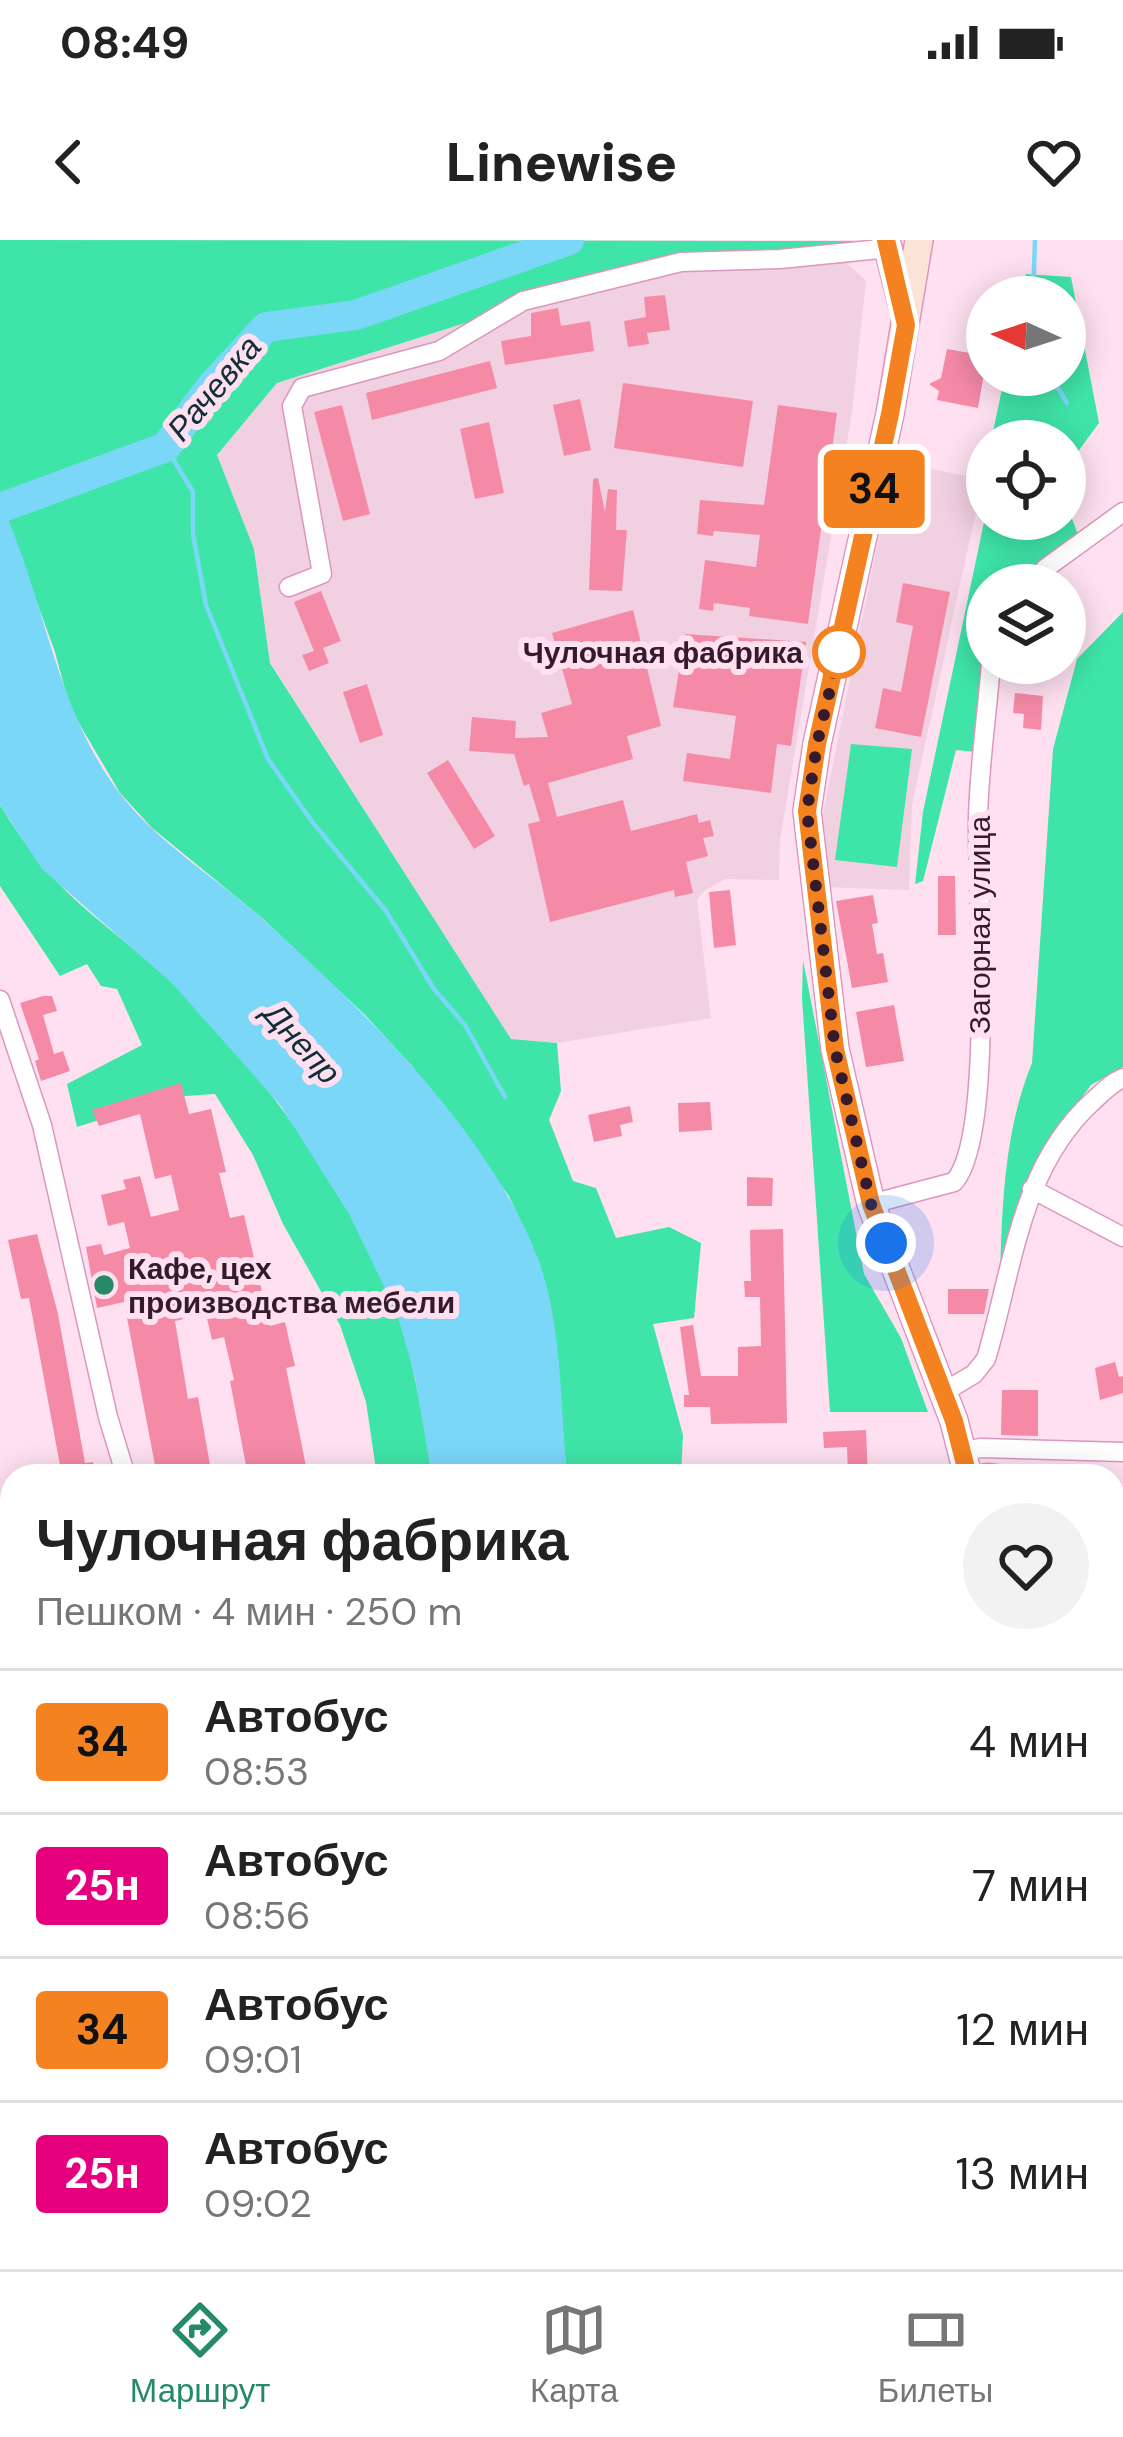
<!DOCTYPE html>
<html lang="ru">
<head>
<meta charset="utf-8">
<style>
	body { margin:0; font-family:"DM Sans",sans-serif; background:#f2f2f2; color:#222; height:100vh; display:flex; flex-direction:column; font-size:45px; white-space:nowrap }
	* { box-sizing:border-box; margin:0 }
	p { font-size:39px; color:#767676 }
	.icon { flex:none; width:66px; height:66px; fill:none; stroke:currentColor; stroke-width:2; stroke-linecap:round; stroke-linejoin:round }
	.map { position:relative; flex:1; overflow:hidden }
	.side { position:absolute; left:0px; top:1224px; width:1125px; height:807px; display:flex; flex-direction:column; background:#fff; border-radius:36px 36px 0 0; box-shadow:0 6px 30px #0003 }
	.side>* { flex:none }
	.badge { padding:0 24px; border-radius:9px; font-size:42px; line-height:78px }
	.needle { width:78px; rotate:273deg }
	.buttons { position:absolute; left:966px; top:36px; display:grid; gap:24px }
	.buttons a { display:grid; place-items:center; width:120px; height:120px; border-radius:50%; background:#fff; box-shadow:0 6px 30px #0003; font-size:60px }
	.you { position:absolute; width:60px; height:60px; margin:-30px; border:9px solid #fff; border-radius:50%; background:#1a73e8; box-shadow:0 0 0 18px #1a73e833 }
	.map>.badge { position:absolute; translate:-50% -50%; box-shadow:0 0 0 6px #fff }
	.round { display:grid; place-items:center; flex:none; width:126px; height:126px; border-radius:63px; background:#f2f2f2 }
	.headline { display:flex; align-items:center; justify-content:space-between; height:204px; padding:0 36px }
	h1 { font-size:57px; font-weight:800; line-height:90px }
	ul { padding:0; list-style:none }
	li { display:flex; align-items:center; gap:36px; height:144px; padding:0 36px; border-top:3px solid #e0e0e0 }
	li div { flex:1 }
	li b { display:block; font-size:45px }
	li em { font-style:normal }
	li .badge { min-width:132px; font-weight:700; text-align:center }
	.status { display:flex; justify-content:space-between; align-items:center; height:84px; padding:0 60px; background:#fff; direction:ltr }
	.status svg { height:33px; fill:currentColor }
	header { display:flex; justify-content:space-between; align-items:center; height:156px; padding:0 36px; background:#fff; font-size:54px; font-weight:800 }
	.tabs { display:flex; justify-content:space-around; align-items:center; height:168px; border-top:3px solid #e0e0e0; background:#fff; font-size:33px; color:#767676 }
	.tabs a { display:grid; justify-items:center; gap:6px }
	.tabs .selected { color:#258a65 }
	.map>svg:first-child { display:block }
	.built { fill:#f1d0e2 }
	.green { fill:#3fe5a8 }
	.water { fill:#7bd7f8 }
	.lines { fill:none; stroke-linecap:round; stroke-linejoin:round }
	.stream { stroke:#7bd7f8; stroke-width:4.5 }
	.river { stroke:#7bd7f8; stroke-width:30 }
	.building { fill:#f58aa7 }
	.minor-casing { stroke:#dc96bf; stroke-width:21 }
	.secondary-casing { stroke:#dc96bf; stroke-width:30 }
	.minor { stroke:#fff; stroke-width:18 }
	.secondary { stroke:#fce3d8; stroke-width:27 }
	.line-casing { stroke:#fff; stroke-width:27 }
	.line { stroke:#f58220; stroke-width:18 }
	.walk { stroke:#351a2b; stroke-width:12; stroke-dasharray:0 21.6 }
	.stop-dot { fill:#fff; stroke:#f58220; stroke-width:6 }
	.poi-dot { fill:#258a65; stroke:#fee0f1; stroke-width:4.5 }
	.labels { text-anchor:middle; dominant-baseline:central; stroke-width:12; stroke-linejoin:round; paint-order:stroke }
	.stop-label { font-size:30px; font-weight:bold; fill:#351a2b; stroke:#fee0f1; text-anchor:end }
	.street-label { font-size:30px; fill:#351a2b; stroke:#fee0f1 }
	.poi-label { font-size:30px; font-weight:bold; fill:#351a2b; stroke:#fee0f1; text-anchor:start }
	.water-label { font-size:33px; font-style:italic; fill:#112e38; stroke:#fee0f1 }
</style>
</head>
<body>
<div class="status"><b>08:49</b><svg viewBox="0 0 49 12"><path d="M0 12V9h3v3zM5 12V6h3v6zM10 12V3h3v9zM15 12V0h3v12zM26 1h20v11H26zM47 4h2v5h-2z"/></svg></div>
<header><svg class="icon" aria-label="back" viewBox="0 0 24 24"><path d="M15 5l-7 7 7 7"/></svg>Linewise<svg class="icon" aria-label="heart" viewBox="0 0 24 24"><path d="M12 20l-8-8c-3-5 5-10 8-4 3-6 11-1 8 4z"/></svg></header>
<div class="map">
<svg width="1123" height="2029" viewBox="0 0 1123 2029">
	<rect width="100%" height="100%" fill="#fee0f1"/>
	<!-- built -->
	<path class="built" d="M847,23L866,41L852,172L780,600L779,640L726,639L704,651L697,660L711,778L557,803L511,799L270,422L254,309L217,215L277,143L462,84L685,31Z
		M894,222L983,239L912,565L909,650L823,647L822,578Z"/>
	<!-- green -->
	<path class="green" d="M0,0L859,1L847,23L685,31L462,84L277,143L217,215L254,309L270,423L511,799L557,803L561,851L549,880L573,941L596,948L616,998L669,987L701,1003L694,1078L653,1084L683,1195L681,1236H567L553,1087L539,1022L509,956L412,826L365,775L262,678L152,588L120,553L70,468L55,412L0,261Z
		M1026,34L1071,37L1099,183L1065,229V201H991L1005,135H1065V57H1021Z
		M987,221V279H1065V261L1079,297L1027,345H987V423L976,512L956,510L923,641L915,644L923,572L987,268L978,261Z
		M1123,372V827L1091,845L1037,920L1000,1041C1002,967 1004,891 1032,823L1053,509L1077,419Z
		M851,504L912,509L897,627L835,620Z
		M0,565C19,596 41,627 67,652C100,684 138,710 171,742C260,829 356,957 397,1074C416,1127 423,1182 432,1236H377L366,1162L340,1085L283,984L253,915L215,854L171,857L77,887L67,844L142,805L117,749L101,746L87,724L60,736L0,646Z
		M803,720L864,1034L901,1098L928,1172H830L802,758Z"/>
	<!-- water -->
	<path class="water" d="M0,261C45,357 55,470 121,555C160,605 218,639 265,681C365,772 489,891 538,1019C563,1086 560,1166 567,1236H432L415,1137L397,1073L349,974L281,866L172,743L42,629L0,565Z
		M595,2019H763L764,2029H598Z"/>
	<g class="lines">
		<!-- stream -->
		<path class="stream" d="M1033,57L1035,0
			M1050,135L1067,163
			M166,207L193,252V294L206,365L268,519L313,583L386,671L434,749L465,785L505,857"/>
		<!-- river -->
		<path class="river" d="M0,268L166,207L210,148L266,87L356,75L569,0"/>
	</g>
	<!-- building -->
	<path class="building" d="M665,55L670,90L647,93L649,104L628,107L624,81L646,77L644,57Z
		M558,68L561,86L590,81L594,111L505,125L501,101L531,96V73Z
		M947,109L987,116L978,168L937,160L939,151L929,144L941,138Z
		M490,121L497,148L372,180L366,153Z
		M623,143L753,161L743,227L614,208Z
		M580,159L591,210L564,216L553,165Z
		M342,165L370,274L343,281L314,172Z
		M778,165L837,173L808,384L749,376L750,368L714,363L713,371L699,369L705,320L756,327L760,295L714,291L713,296L697,294L700,260L764,265Z
		M489,182L504,253L475,259L460,189Z
		M598,238L605,272L608,249L617,250L616,290H627L622,351L589,350L593,239Z
		M903,343L950,352L921,497L875,488L883,448L901,452L913,386L896,382Z
		M321,351L341,401L323,408L329,423L309,431L302,415L314,411L294,362Z
		M633,370L661,486L627,496L633,519L548,543L557,577L623,560L631,591L697,574L699,583L710,580L714,596L703,598L708,616L686,622L693,653L675,657L674,650L550,682L528,584L540,581L529,544L524,546L514,514L469,511L472,477L516,481L515,498L548,497L541,473L572,464L552,393Z
		M685,394L806,402L791,506L777,504L771,553L683,541L687,513L730,519L736,476L673,467Z
		M367,444L383,495L360,503L343,452Z
		M1015,453L1043,456L1041,490L1023,488L1024,474L1013,473Z
		M448,520L495,596L474,609L427,533Z
		M938,636H955L956,695H938Z
		M730,650L736,705L714,708L709,652Z
		M873,655L878,683L872,684L877,714L883,713L888,742L852,748L836,661Z
		M43,756H52L57,771L43,775L54,814L63,811L70,831L41,841L35,821L39,819L20,763Z
		M894,765L904,821L866,827L856,772Z
		M181,843L189,874L211,869L226,932L219,933L230,978L244,975L270,1086L285,1082L295,1126L286,1128L308,1236H266L264,1228L247,1231L230,1141L234,1140L224,1097L212,1100L206,1074L175,1081L188,1159L198,1157L212,1236H157L124,1062L97,1068L86,1007L101,1004L104,1015L130,1008L124,982L108,986L101,955L126,949L123,940L140,936L151,977L179,970L171,935L155,939L140,874L99,886L92,870Z
		M710,862L712,890L679,892L678,863Z
		M630,866L633,882L620,885L622,896L594,902L588,875Z
		M747,937L773,938L772,966H747Z
		M783,989L787,1183L711,1184L710,1167H684V1155H689L680,1087L693,1085L701,1136H738V1107L761,1106L760,1057H745L744,1041H751L750,990Z
		M37,994L58,1074L85,1223L93,1222L96,1236H62L29,1058L21,1059L8,1000Z
		M948,1049H989L984,1074H948Z
		M1115,1122L1119,1137L1123,1136V1153L1100,1160L1095,1128Z
		M1002,1150H1038V1196L1001,1195Z
		M866,1190L868,1236H848L847,1207L824,1208L823,1192Z"/>
	<g class="lines">
		<!-- minor casing -->
		<g class="minor-casing">
			<path id="minor" d="M1032,345L1046,328L1123,272
				M289,347L322,334L292,166L302,148L439,111L523,61L681,22L780,19L890,8
				M0,760L42,885L108,1177L126,1236
				M1032,949L1123,997
				M871,964L954,942C995,897 977,649 978,579C979,527 987,475 991,423
				M944,1152L974,1134L986,1119C1013,1029 1020,927 1093,861C1103,852 1111,843 1123,838
				M962,1211L981,1208L1123,1212
				M968,1236L987,1233L1011,1236
				M1113,1267L1123,1271
				M1113,1508L1123,1513
				M1113,1796L1123,1768
				M1099,2019L1100,2029"/>
		</g>
		<!-- secondary casing -->
		<g class="secondary-casing">
			<path id="secondary" d="M886,0L902,63
				M919,0L890,174L817,504L807,571L835,809L871,964L954,1181L968,1236
				M977,2019V2029"/>
		</g>
		<!-- minor -->
		<use href="#minor" class="minor"/>
		<!-- secondary -->
		<use href="#secondary" class="secondary"/>
	</g>
	<g class="lines">
		<!-- line casing -->
		<g class="line-casing">
			<path id="line" d="M886,0L906,85L890,174L817,504L807,571L835,809L871,964L954,1181L968,1236"/>
		</g>
		<!-- line -->
		<use href="#line" class="line"/>
		<!-- walk -->
		<path class="walk" d="M839,412L817,504L807,571L835,809L871,964L886,1003"/>
	</g>
	<!-- markers -->
	<circle class="stop-dot" cx="839" cy="412" r="24"/>
	<circle class="poi-dot" cx="104" cy="1045" r="12"/>
	<g class="labels">
		<!-- stop labels -->
		<g class="stop-label">
			<text x="803" y="412">Чулочная фабрика</text>
		</g>
		<!-- street labels -->
		<g class="street-label">
			<text transform="translate(979 685) rotate(-90)">Загорная улица</text>
		</g>
		<!-- poi labels -->
		<g class="poi-label">
			<text x="128" y="1028">Кафе, цех<tspan x="128" dy="34">производства мебели</tspan></text>
		</g>
		<!-- water labels -->
		<g class="water-label">
			<text transform="translate(214 148) rotate(-50)">Рачевка</text>
			<text transform="translate(302 803) rotate(48)">Днепр</text>
		</g>
	</g>
</svg>
<div class="buttons">
<a><svg class="needle" viewBox="-14 -14 28 28"><path d="M0-13l5 13h-10z" fill="#e53935"/><path d="M0 13l5-13h-10z" fill="#767676"/></svg></a>
<a><svg class="icon" aria-label="locate" viewBox="0 0 24 24"><circle cx="12" cy="12" r="6"/><path d="M12 2v4M12 18v4M2 12h4M18 12h4"/></svg></a>
<a><svg class="icon" aria-label="layers" viewBox="0 0 24 24"><path d="M12 4l9 5-9 5-9-5zM3 14l9 5 9-5"/></svg></a>
</div>
<div class="you" style="left:886px;top:1003px"></div>
<b class="badge" style="left:874px;top:249px;background:#f58220;color:#111">34</b>
<section class="side">
<div class="headline"><div><h1>Чулочная фабрика</h1><p>Пешком · 4 мин · 250 m</p></div><a class="round"><svg class="icon" aria-label="heart" viewBox="0 0 24 24"><path d="M12 20l-8-8c-3-5 5-10 8-4 3-6 11-1 8 4z"/></svg></a></div>
<ul>
<li><span class="badge" style="background:#f58220;color:#111">34</span><div><b>Автобус</b><p>08:53</p></div><em>4 мин</em></li>
<li><span class="badge" style="background:#e6007e;color:#fff">25н</span><div><b>Автобус</b><p>08:56</p></div><em>7 мин</em></li>
<li><span class="badge" style="background:#f58220;color:#111">34</span><div><b>Автобус</b><p>09:01</p></div><em>12 мин</em></li>
<li><span class="badge" style="background:#e6007e;color:#fff">25н</span><div><b>Автобус</b><p>09:02</p></div><em>13 мин</em></li>
</ul>
</section>
</div>
<nav class="tabs">
<a class="selected"><svg class="icon" aria-label="directions" viewBox="0 0 24 24"><path d="M12 3l9 9-9 9-9-9zM9 14v-3h6M13 9l2 2-2 2"/></svg>Маршрут</a>
<a><svg class="icon" aria-label="map" viewBox="0 0 24 24"><path d="M3 6l6-2 6 2 6-2v14l-6 2-6-2-6 2zM9 4v14M15 6v14"/></svg>Карта</a>
<a><svg class="icon" aria-label="tickets" viewBox="0 0 24 24"><path d="M3 7h18v10H3zM15 7v10"/></svg>Билеты</a>
</nav>
</body>
</html>
